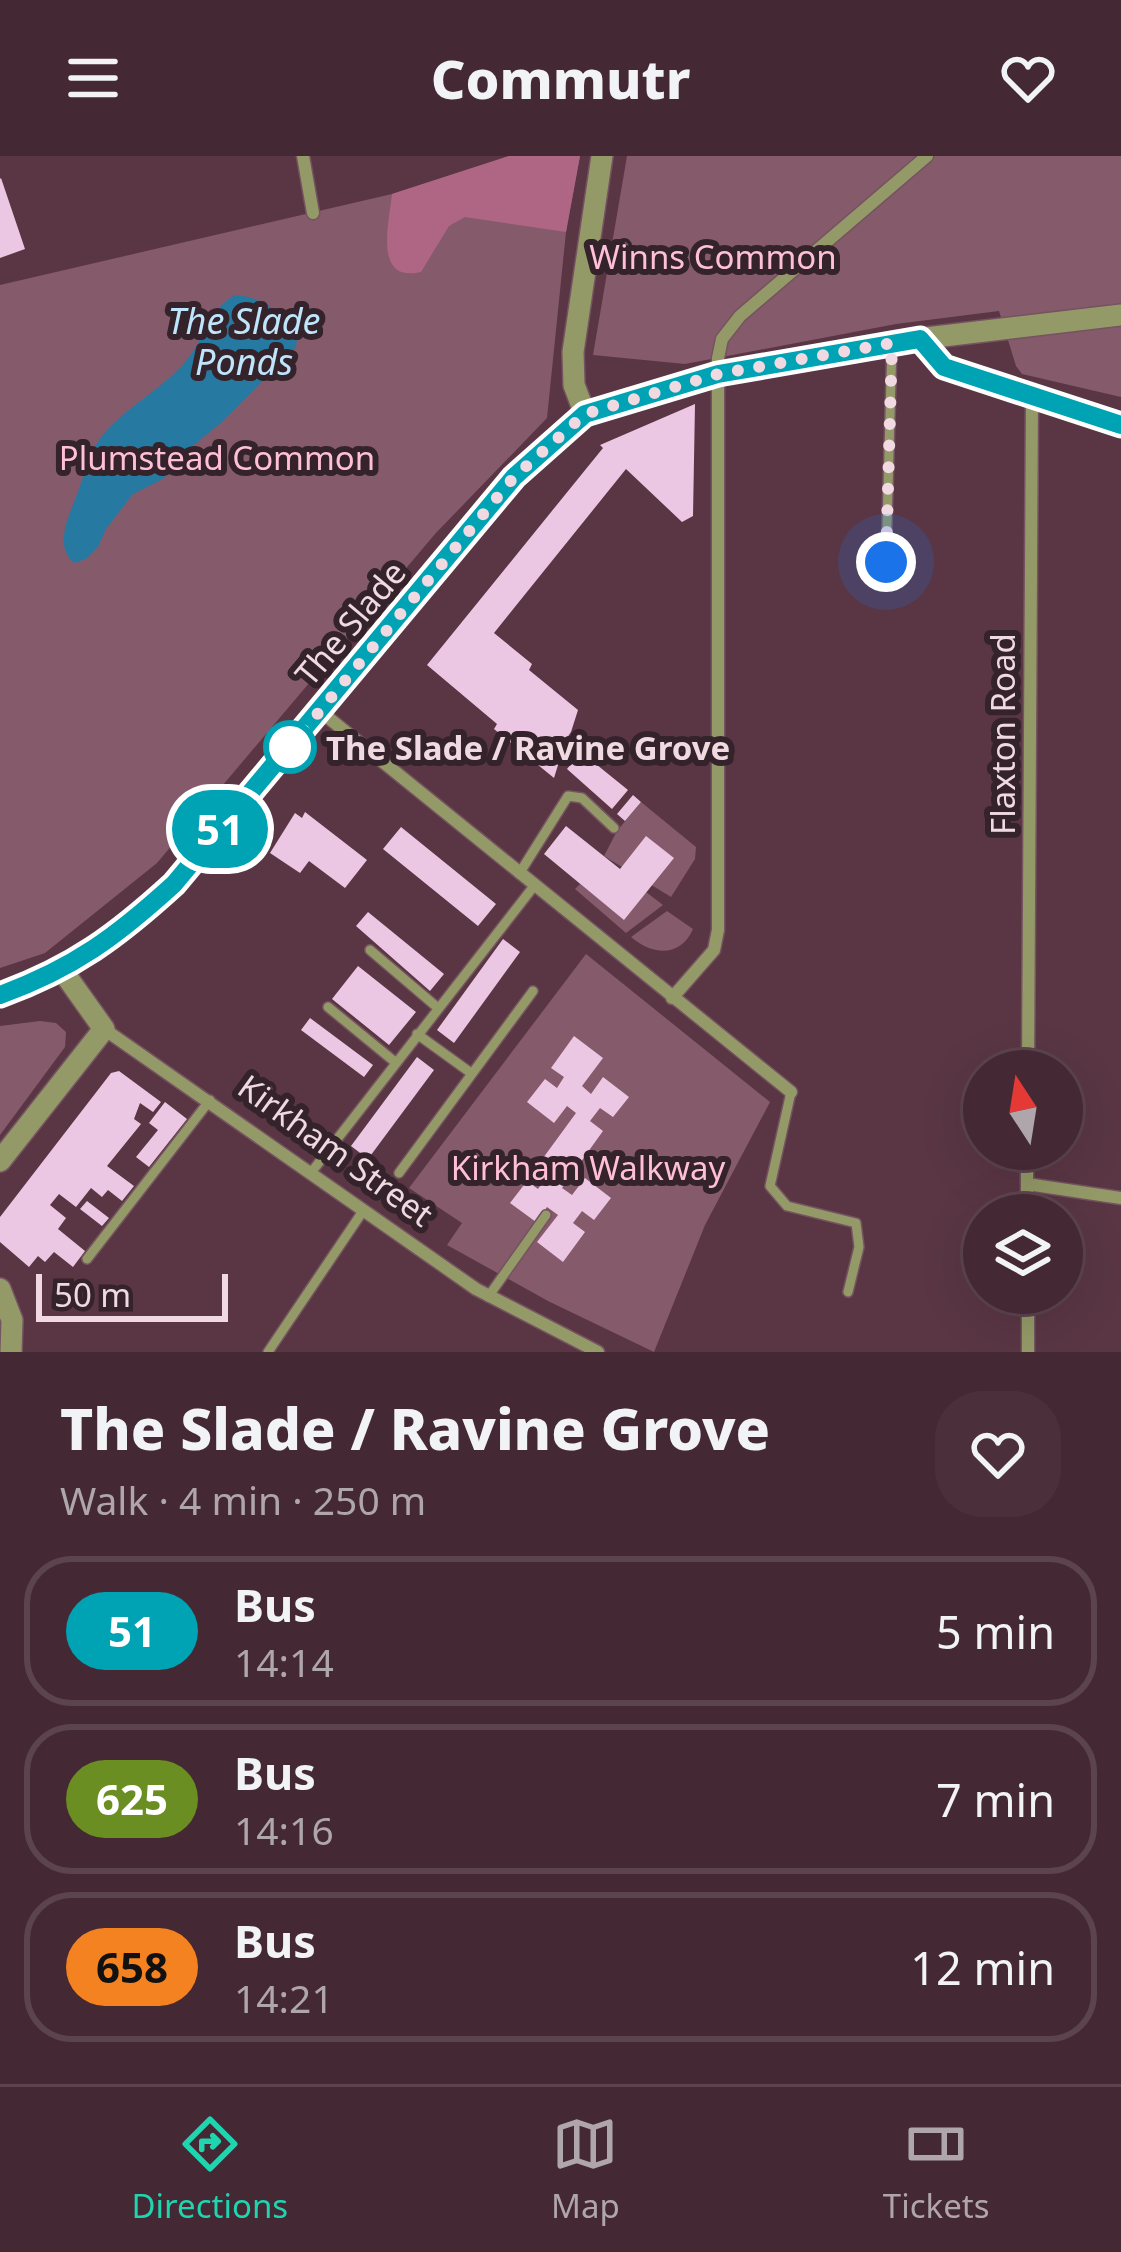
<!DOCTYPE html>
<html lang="en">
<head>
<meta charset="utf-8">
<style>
	body { margin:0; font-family:"Noto Sans",sans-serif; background:#4b303b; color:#f1f3f6; height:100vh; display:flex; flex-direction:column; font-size:45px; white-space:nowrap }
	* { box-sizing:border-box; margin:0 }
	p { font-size:39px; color:#afa6ac }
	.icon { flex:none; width:66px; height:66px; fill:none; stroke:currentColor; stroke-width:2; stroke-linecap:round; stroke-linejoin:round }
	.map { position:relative; height:1196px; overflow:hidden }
	.side { display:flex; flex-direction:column; background:#442833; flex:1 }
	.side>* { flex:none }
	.badge { padding:0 24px; border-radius:39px; font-size:42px; line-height:78px }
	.needle { width:78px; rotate:348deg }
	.controls { position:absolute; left:963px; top:894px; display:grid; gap:24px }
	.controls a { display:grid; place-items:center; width:120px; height:120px; border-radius:50%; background:#442833; box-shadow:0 12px 48px #0002,0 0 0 3px #5c444e; font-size:60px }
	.scale { position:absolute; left:36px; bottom:30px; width:192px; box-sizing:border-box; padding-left:12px; border:6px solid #f0d9e1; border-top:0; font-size:33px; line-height:42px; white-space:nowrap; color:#f0d9e1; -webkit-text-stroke:9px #34232a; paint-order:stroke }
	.you { position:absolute; width:60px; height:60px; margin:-30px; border:9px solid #fff; border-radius:50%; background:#1a73e8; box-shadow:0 0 0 18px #1a73e833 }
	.map>.badge { position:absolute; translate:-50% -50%; box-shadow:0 0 0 6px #fff }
	.round { display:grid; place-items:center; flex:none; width:126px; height:126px; border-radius:48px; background:#4b303b }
	.head { display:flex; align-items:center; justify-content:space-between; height:204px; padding:0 60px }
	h1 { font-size:57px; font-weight:800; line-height:90px }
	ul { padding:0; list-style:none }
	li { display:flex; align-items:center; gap:36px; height:150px; margin:0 24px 18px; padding:0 36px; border:6px solid #5c444e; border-radius:48px }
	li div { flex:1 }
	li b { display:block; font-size:45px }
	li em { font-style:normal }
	li .badge { min-width:132px; font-weight:700; text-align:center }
	header { display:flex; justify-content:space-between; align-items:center; height:156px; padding:0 60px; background:#442833; font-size:54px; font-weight:800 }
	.tabs { display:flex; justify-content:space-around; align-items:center; height:168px; border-top:3px solid #5c444e; background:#442833; font-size:33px; color:#afa6ac }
	.tabs a { display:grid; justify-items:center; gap:6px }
	.tabs .selected { color:#1fd5b0 }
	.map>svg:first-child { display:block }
	.green { fill:#855a6b }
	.forest { fill:#ae6684 }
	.water { fill:#267aa2 }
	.building { fill:#ecc7e3 }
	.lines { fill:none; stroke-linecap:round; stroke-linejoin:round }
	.service-casing { stroke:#755360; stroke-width:12 }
	.minor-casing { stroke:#755360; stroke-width:15 }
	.tertiary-casing { stroke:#755360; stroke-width:24 }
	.service { stroke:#949a67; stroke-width:9 }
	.minor { stroke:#949a67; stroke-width:12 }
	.tertiary { stroke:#949a67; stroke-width:21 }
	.line-casing { stroke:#fff; stroke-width:27 }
	.line { stroke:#00a3b4; stroke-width:18 }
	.walk { stroke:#f0d9e1; stroke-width:12; stroke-dasharray:0 21.6 }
	.stop-dot { fill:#fff; stroke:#00a3b4; stroke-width:6 }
	.labels { text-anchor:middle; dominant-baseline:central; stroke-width:12; stroke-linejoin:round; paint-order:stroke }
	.park-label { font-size:33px; fill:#febfd7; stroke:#34232a }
	.street-label { font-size:33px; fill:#f0d9e1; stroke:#34232a }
	.stop-label { font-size:33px; font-weight:bold; fill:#f0d9e1; stroke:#34232a; text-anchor:start }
	.water-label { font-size:36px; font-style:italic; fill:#bee5fc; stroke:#34232a }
</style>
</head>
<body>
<header><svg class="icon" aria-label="menu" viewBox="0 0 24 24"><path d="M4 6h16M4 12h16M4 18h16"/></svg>Commutr<svg class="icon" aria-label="heart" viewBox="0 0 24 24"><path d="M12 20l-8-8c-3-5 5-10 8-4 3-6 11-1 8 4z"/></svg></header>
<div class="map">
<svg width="1121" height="1196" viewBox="0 0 1121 1196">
	<rect width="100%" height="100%" fill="#5a3644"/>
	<!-- green -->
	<path class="green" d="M509,0H580L566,76L547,262L435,378L157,707L45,797L0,812V129L392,38Z
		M627,0H1121V241L1022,218L1016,210L999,155L896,168L685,208L593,199Z
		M641,646L696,691L695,703L671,741L604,700L617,675Z
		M580,728L624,763L646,736L663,749L626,777L575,733Z
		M667,755L693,773C681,801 653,800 631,781Z
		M586,798L770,946L705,1069L654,1196L548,1145L447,1089L462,1067L409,1032Z
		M40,865L56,867L66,876L65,891L0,979V870Z"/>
	<!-- forest -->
	<path class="forest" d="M509,0H580L566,76L465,61L449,70L421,116C373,127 389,68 392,38Z"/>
	<!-- water -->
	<path class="water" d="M235,139C260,140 282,157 298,176L296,191L222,266L179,301L163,323L133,338L106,373L98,391L86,403L74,407C51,387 73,353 80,330C87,310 92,289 108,273C132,248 163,232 186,205C204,184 209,153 235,139Z"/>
	<!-- building -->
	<path class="building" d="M1,22L25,93L0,102V23Z
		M695,248L693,360L682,366L626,313L494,477L532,508L529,514L578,554L571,576L552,604L558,609L554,622L494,573L497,568L427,509L603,292L600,289Z
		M581,596L628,634L612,653L567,613Z
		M633,639L641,646L625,665L617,658Z
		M305,656L367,704L345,732L309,705L300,717L270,697L295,657L302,662Z
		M566,670L620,713L646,680L674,702L624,764L544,698Z
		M401,671L496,748L478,770L383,693Z
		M368,756L444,818L430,835L356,770Z
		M503,783L520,796L454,887L437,874Z
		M358,810L416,856L389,889L332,843Z
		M310,862L373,909L364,921L301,874Z
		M574,880L603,902L582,930L591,938L603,921L629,941L613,961L600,952L590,965L603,975L562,1032L572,1039L585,1022L611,1042L594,1064L582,1055L573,1067L585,1076L563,1106L537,1086L558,1059L547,1051L536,1066L510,1047L527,1025L538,1033L546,1021L535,1013L576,957L567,950L554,967L527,946L545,923L557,932L564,921L551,912Z
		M417,901L434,914L368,1003L351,990Z
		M119,915L161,946L153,956L140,947L134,963L141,968L107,1010L134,1030L122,1045L108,1034L102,1041L91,1032L76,1051L59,1038L50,1049L66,1062L58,1073L85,1095L73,1111L54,1096L45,1106L38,1100L29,1111L0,1086V1061L111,917Z
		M165,946L187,963L149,1011L136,1001L158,974L149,967Z
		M87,1045L109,1062L102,1070L80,1053Z"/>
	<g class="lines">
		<!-- service casing -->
		<g class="service-casing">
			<path id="service" d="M886,406L892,186
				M519,718L568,640L582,642L614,672
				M370,794L438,852
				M328,851L395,906
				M417,878L471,917
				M791,936L770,1030L787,1050L856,1067L859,1091L848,1136
				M399,1017L533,835
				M310,1018L534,730
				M87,1103L210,944
				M488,1141L546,1059
				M268,1196L363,1055"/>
		</g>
		<!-- minor casing -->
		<g class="minor-casing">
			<path id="minor" d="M303,0L313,57
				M320,555L791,936
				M672,842L714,794L718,774V202L722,183L740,160L927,0
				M104,873L476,1133L598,1196
				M1028,915L1032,242
				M1027,1028L1121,1042
				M1027,1059V993
				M1028,1137V1196"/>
		</g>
		<!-- tertiary casing -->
		<g class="tertiary-casing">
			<path id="tertiary" d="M920,183L944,211L1121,269
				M585,258L574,229L573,196L602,0
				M0,839C74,812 117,780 174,728L515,321L585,258L718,218L892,186L1121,159
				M0,1005L104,873L62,814
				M0,1133L12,1164L11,1196"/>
		</g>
		<!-- service -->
		<use href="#service" class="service"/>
		<!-- minor -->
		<use href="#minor" class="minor"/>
		<!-- tertiary -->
		<use href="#tertiary" class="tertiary"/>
	</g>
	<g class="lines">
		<!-- line casing -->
		<g class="line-casing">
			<path id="line" d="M0,839C74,812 117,780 174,728L514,321L585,258L718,218L920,183L944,211L1121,269"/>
		</g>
		<!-- line -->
		<use href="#line" class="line"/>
		<!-- walk -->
		<path class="walk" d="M290,591L514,321L585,258L718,218L892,187L886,406"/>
	</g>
	<!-- markers -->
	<circle class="stop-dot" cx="290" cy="591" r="24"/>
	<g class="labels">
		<!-- park labels -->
		<g class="park-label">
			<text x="713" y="100">Winns Common</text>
			<text x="217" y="301">Plumstead Common</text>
			<text x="588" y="1011">Kirkham Walkway</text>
		</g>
		<!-- street labels -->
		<g class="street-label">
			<text transform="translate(350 467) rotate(-50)">The Slade</text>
			<text transform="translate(1002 578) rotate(-90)">Flaxton Road</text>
			<text transform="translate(336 994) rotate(36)">Kirkham Street</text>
		</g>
		<!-- stop labels -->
		<g class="stop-label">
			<text x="326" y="591">The Slade / Ravine Grove</text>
		</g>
		<!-- water labels -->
		<g class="water-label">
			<text x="244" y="164">The Slade<tspan x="244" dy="41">Ponds</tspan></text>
		</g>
	</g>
</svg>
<div class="controls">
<a><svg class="needle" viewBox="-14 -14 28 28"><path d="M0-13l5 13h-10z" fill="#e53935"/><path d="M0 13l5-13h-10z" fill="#afa6ac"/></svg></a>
<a><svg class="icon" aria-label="layers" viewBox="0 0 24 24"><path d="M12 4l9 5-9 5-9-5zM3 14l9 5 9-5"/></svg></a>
</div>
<div class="scale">50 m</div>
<div class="you" style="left:886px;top:406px"></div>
<b class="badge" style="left:220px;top:673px;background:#00a3b4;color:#fff">51</b>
</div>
<section class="side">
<div class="head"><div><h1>The Slade / Ravine Grove</h1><p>Walk · 4 min · 250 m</p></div><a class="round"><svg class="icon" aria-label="heart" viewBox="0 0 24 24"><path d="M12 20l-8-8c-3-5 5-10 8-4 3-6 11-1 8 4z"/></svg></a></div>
<ul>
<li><span class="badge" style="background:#00a3b4;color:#fff">51</span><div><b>Bus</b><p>14:14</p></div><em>5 min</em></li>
<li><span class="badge" style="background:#6b8e23;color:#fff">625</span><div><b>Bus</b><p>14:16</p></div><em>7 min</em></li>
<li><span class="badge" style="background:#f58220;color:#111">658</span><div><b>Bus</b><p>14:21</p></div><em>12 min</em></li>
</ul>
</section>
<nav class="tabs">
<a class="selected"><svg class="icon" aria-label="directions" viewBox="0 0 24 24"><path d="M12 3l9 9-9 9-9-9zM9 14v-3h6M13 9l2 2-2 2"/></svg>Directions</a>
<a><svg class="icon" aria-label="map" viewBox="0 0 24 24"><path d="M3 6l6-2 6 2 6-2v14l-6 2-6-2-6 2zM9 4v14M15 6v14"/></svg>Map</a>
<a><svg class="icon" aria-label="tickets" viewBox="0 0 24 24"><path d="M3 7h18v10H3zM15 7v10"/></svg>Tickets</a>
</nav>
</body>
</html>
